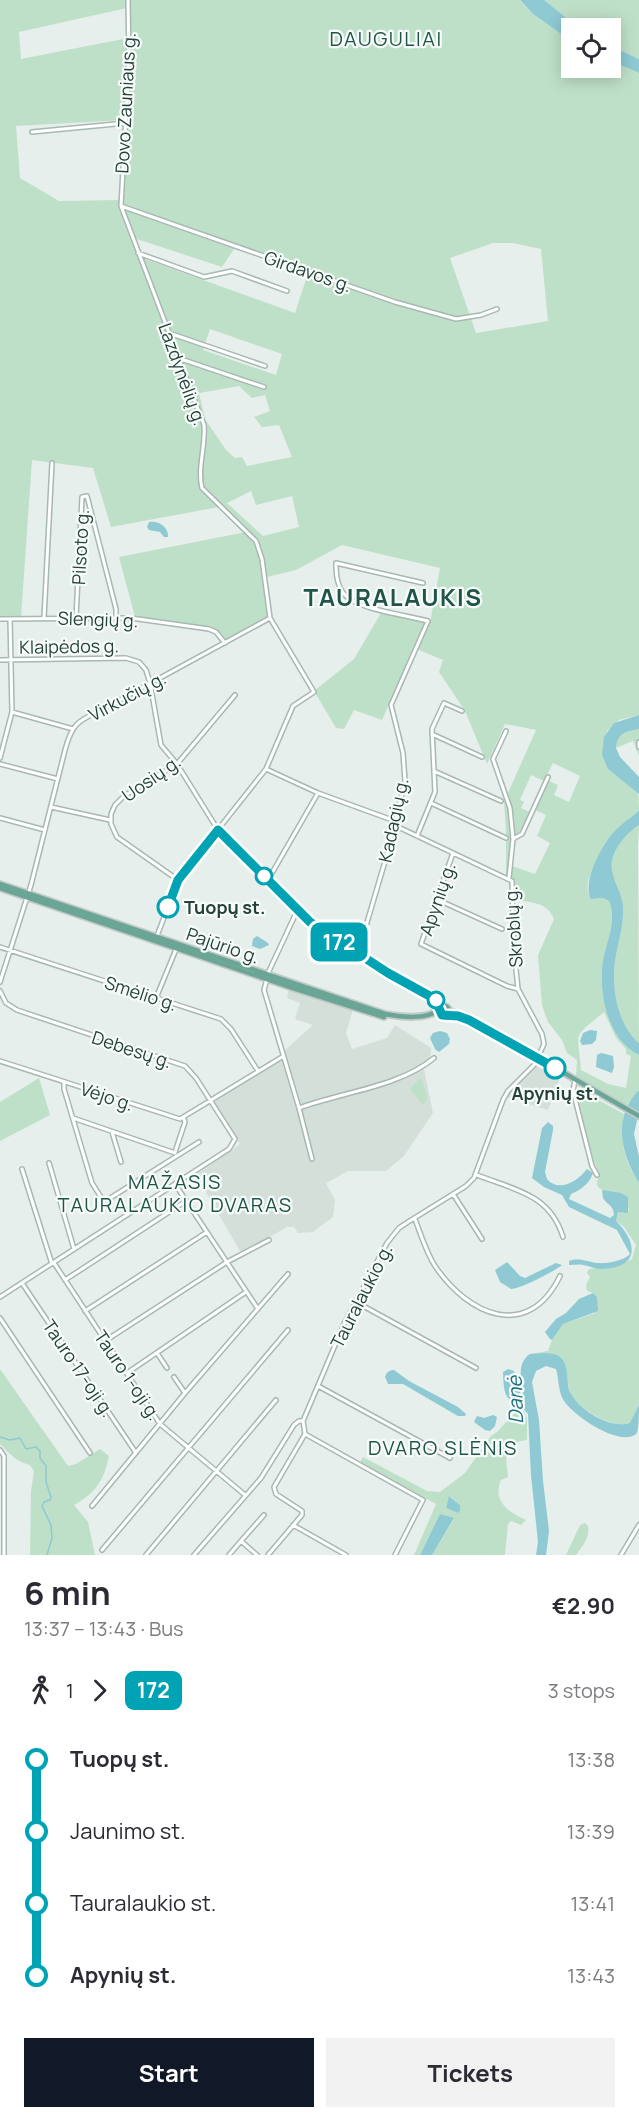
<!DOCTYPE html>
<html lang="en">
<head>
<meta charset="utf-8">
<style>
	body { margin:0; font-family:Manrope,sans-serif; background:#f2f2f3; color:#2b2b33; height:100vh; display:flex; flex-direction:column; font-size:22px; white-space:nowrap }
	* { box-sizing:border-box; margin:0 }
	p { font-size:20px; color:#7c7c81 }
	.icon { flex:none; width:33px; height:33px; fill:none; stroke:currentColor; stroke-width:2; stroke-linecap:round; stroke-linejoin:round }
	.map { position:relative; height:1555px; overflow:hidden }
	.side { display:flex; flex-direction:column; background:#fff; flex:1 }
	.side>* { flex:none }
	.badge { padding:0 12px; border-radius:9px; font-size:21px; line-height:39px }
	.controls { position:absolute; left:561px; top:18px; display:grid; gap:12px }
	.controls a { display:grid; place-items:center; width:60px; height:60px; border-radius:0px; background:#fff; box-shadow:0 3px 15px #0003; font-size:30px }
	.map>.badge { position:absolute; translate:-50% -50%; box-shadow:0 0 0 3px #fff }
	.legs { display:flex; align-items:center; gap:9px; height:66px; padding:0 24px; font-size:20px }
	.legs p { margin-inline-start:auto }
	.summary { display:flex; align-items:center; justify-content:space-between; height:102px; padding:0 24px }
	h1 { font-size:33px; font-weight:700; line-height:45px }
	.cta { display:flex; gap:12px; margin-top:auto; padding:12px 24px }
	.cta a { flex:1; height:69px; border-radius:0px; background:#111827; color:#fff; font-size:24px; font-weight:700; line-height:69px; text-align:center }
	.cta a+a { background:#f2f2f3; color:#2b2b33 }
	ul { padding:0 24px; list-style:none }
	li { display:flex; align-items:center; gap:21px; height:72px; font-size:22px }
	li i { display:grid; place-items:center; width:9px; height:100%; margin:0 8px; background:currentColor }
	li i::after { content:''; width:15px; height:15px; margin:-8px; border:4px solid; border-radius:50%; background:#fff }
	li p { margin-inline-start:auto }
	li:first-child i { background:linear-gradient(#0000 50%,currentColor 0) }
	li:last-child i { background:linear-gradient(currentColor 50%,#0000 0) }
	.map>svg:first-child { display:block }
	.built { fill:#d4dfda }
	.green { fill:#bfe0c8; fill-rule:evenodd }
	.water { fill:#8ec9d4 }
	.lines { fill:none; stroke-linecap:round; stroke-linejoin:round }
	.stream { stroke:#8ec9d4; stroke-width:1.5 }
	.minor-casing { stroke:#a8b8b2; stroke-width:6 }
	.major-casing { stroke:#c2cac8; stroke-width:8 }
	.minor { stroke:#fff; stroke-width:3 }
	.major { stroke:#6aa596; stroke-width:4.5 }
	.line-1-casing { stroke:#fff; stroke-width:14 }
	.line-1 { stroke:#00a3b4; stroke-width:9 }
	.stop-1-dot { fill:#fff; stroke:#00a3b4; stroke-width:3 }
	.labels { text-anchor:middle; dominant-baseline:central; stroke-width:4.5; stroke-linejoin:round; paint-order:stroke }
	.street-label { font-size:18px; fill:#24423a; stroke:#f7fbf9 }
	.stop-label { font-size:18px; font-weight:bold; fill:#24423a; stroke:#f7fbf9; text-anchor:start }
	.neighbourhood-label { font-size:20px; letter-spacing:1.5px; fill:#1f5548; stroke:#f7fbf9 }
	.water-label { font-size:20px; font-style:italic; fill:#1c6f80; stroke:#f7fbf9 }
	.district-label { font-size:24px; font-weight:bold; letter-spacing:1.5px; fill:#1f5548; stroke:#f7fbf9 }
</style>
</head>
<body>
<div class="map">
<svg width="639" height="1555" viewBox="0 0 639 1555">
	<rect width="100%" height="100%" fill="#e6efeb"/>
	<!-- built -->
	<path class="built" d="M289,988L353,1009L346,1033L352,1049L387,1038L395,1025L431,1048L430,1059L424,1069L433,1113L404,1156L386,1171H348L326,1183L335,1200L333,1217L313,1232L298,1233L294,1227H287L241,1253L196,1175L240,1144L213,1102L285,1058L284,1051L313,1025L295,1019L300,1003L287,998Z
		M537,1064L544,1065L561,1075L548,1110L506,1097Z"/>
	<!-- green -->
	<path class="green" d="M0,0H127V8L19,32L21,59L128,38L124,120L16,126L20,178L59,201L119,200L124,221L201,423C206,442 194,476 202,490C206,496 213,502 219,507L111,527L93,468L32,460L21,617H0Z
		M130,0H519L533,14L571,41L572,68H610L611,61L639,73V715L619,720L607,731L608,769L637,791C639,796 639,805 639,810C639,810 633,816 632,817C621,830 571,883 593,899L603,898L609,901C617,921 607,940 603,960C598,992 607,1040 639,1055V1090L627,1105L576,1076L577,1060L567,1053L562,1040L548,1022L542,1005L538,955L554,919C548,902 530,902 514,900V882L506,875V831L504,802L536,730L505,724L487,764L465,711L439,672L443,660L414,648L382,720L354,710L344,729L336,728L314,691L354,659L381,613L430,623L440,568L342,545L296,570L267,577L262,551L256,538L203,486L205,425L142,258L295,313L308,273L234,249L222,267L134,238L126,215L122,195L129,92ZM493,243H513L541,249L548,321L476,333L450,258ZM210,329L282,354L276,375L203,350ZM239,386L252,398L265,395L270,411L254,417L262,427L279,425L292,457L247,466L242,457L235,458L226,450L205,419L199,393ZM251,491L256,505L292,496L299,527L263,536L227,503ZM553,763L580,776L569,802L554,795L558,785L547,780L535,810L546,815L537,836L550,843L535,874L512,866L514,835L519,833L530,812L521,808L524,802L520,800L531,775L544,781ZM604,1012L616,1038L626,1049V1054L631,1056L626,1088L608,1084L581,1070C578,1030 571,1039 604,1012Z
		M544,0H639V59L611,46L610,28H579Z
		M246,532L256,544L259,552L267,618L225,641L217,631L208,627L135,617L119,557Z
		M639,729V756L633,741L616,748C618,732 626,732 639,729Z
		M639,825L638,845L639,1043C617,1025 610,983 616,956C619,939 624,924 623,906C621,891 609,876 612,861C615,846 627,833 639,825Z
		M39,1078L50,1115L0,1141V1102Z
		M420,1078L422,1079L427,1096L426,1102L422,1104L410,1089Z
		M580,1090L624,1114C620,1142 623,1159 639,1183V1405L631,1423C612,1429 579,1410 570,1393C569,1390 569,1387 568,1384C564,1373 558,1364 553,1354H530L548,1351L552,1340L563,1324L595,1313L593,1293L587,1291L586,1285L590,1277L587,1273L589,1269C605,1267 617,1267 632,1259L636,1245L624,1227L616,1221L618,1212H628L629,1210L621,1193C615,1193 598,1192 597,1184C597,1180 599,1177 599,1173L593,1159L577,1097Z
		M0,1369L68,1466L76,1464L100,1449L109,1456C104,1480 96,1493 74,1505L88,1522L95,1555H30L31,1491L34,1471L30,1465C16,1462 9,1453 0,1444Z
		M517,1410L524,1411L527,1418V1440C501,1443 506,1456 508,1477L501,1480C492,1501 509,1513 526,1520L521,1525L511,1521L508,1524L505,1555H432L454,1519L440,1514L420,1555H414L436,1504L360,1462L363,1457L427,1491L440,1492L465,1473L491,1436L497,1432ZM450,1496L460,1505V1511L458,1513L446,1508Z
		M585,1523L588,1526C590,1538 583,1545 576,1555H566L580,1525Z"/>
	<!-- water -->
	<path class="water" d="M520,0H544L579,28H572L571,41L533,14Z
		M611,46L639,59V73L611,61Z
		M149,522C158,520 169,527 168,537H164L160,532L149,530L147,527Z
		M639,715V729C626,732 618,732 616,748L620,757L639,777V794L608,769L602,755L604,737L614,723Z
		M639,810V825C627,833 615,846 612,861C609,876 622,891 623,906C624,924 619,939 616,956C610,983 617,1025 639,1043V1055C607,1040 598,992 603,960C607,940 617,921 609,901L603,898L591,899C581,882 604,840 618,828C625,821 633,817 639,810Z
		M257,936L268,943L269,945L260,949L252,946L253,939Z
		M590,1030L597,1031L596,1040L592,1044L582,1045L580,1041L583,1033Z
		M440,1031L447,1033L450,1039L449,1044L439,1052L435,1049L430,1038L433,1033Z
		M601,1053L613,1056L614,1067L612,1073L596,1067L597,1055Z
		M639,1090V1111L634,1134L639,1157V1183C621,1155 612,1117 639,1090Z
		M548,1122L553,1126V1130L545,1172L547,1179C559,1193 578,1181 587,1169L593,1173C590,1183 581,1190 571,1194L569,1199L610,1218L614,1215C613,1204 608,1206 603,1198L602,1190L621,1193L628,1197V1213L618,1212L616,1221C639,1244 639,1268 601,1269C595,1269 590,1266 583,1265C579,1264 574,1265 569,1265V1261C580,1257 587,1262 598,1263C608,1264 625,1260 630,1254L617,1230L569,1207L562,1195L544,1187L532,1178L542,1128Z
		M507,1262L520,1276L525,1278L556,1263L562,1265C555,1271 520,1289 511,1289L500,1282L495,1270Z
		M593,1293L597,1297L598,1311L563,1324L552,1340L550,1339L545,1332L556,1319L566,1313L579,1299Z
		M530,1354C540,1354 554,1351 561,1358C570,1366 565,1384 571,1394C581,1411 610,1429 630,1423L639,1405C639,1412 639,1427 637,1433C621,1449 573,1415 564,1401C558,1392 559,1379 556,1369L546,1366L536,1371L532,1382L539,1420L543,1481L549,1531L546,1555H536L538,1542L531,1475L528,1414C510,1393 504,1408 503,1372L508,1369L514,1371L515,1387L520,1392L523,1404H525C523,1389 514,1364 530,1354Z
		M394,1370L409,1381L458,1407L466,1414L465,1416H458L403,1384H388L385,1377C387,1372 389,1370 394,1370Z
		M493,1415L497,1417L495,1426L490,1431L485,1430L474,1422L477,1416L484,1418Z
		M449,1496L460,1505V1511L458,1513L446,1508Z
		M440,1514L454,1518L432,1555H420Z"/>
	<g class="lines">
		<!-- stream -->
		<path class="stream" d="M0,1437L10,1440L20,1438L26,1449L36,1447L40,1451V1458L46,1466V1482L51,1497L50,1500L44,1502L42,1506L51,1525L52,1538L47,1555"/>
		<!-- minor casing -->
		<g class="minor-casing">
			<path id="minor" d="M128,0L129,60L121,206L204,425C206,445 197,469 202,488L256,541L262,559L270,618L314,692L293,706L266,769L178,880L157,936
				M32,132L126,123
				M121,206L395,302L456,319L481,315L497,309
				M138,253L204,277L232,271L287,291
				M169,333L265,366
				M178,358L264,387
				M44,618L52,463
				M76,618L82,497L87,496L116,609V617
				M0,619L131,618L209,629L216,632L225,643
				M0,660L126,658L139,662L146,670L150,683L161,745L177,764L218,830L297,911L317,928L388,973L427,993L444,1005
				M12,712L73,729
				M506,731L493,759L510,808L513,839L509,878
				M432,734L482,757
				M639,742V747
				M0,758L12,712L10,619
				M0,764L58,779
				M266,769L318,793L395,821
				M434,771L501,801
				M431,803L506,838
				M51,807L110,820
				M0,818L45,830
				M417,836L435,792L432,729L444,703L462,711
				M513,839L522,834L548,777
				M453,853L421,944L507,986L518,989
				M178,880L117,837L111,824V814L115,805L124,796L177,764L235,695
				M268,880L318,793
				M436,899L502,929
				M297,911L269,971L264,990L299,1108L312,1159
				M0,947L221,1019L231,1029L258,1071
				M358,953L386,858L405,781L403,753L391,705L428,621C410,616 359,609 347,597C337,588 336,575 336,563L423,583
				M0,982L31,885L65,750C73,720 80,721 105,708L270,618
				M0,991L6,1003L17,1010L185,1066L196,1078L235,1139L229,1149L0,1297
				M156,998L177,947
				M436,1000L440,1007
				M0,1061L180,1119L282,1057
				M575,1080L573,1091L592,1166L597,1175
				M64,1082V1089L92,1183L104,1202L199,1142
				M299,1108C342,1092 399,1087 434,1058
				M73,1118L175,1153
				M112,1132L121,1162
				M175,1152L185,1122L184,1119
				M49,1163L74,1249
				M22,1169L52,1264
				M477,1175C515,1190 550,1194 563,1237
				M175,1184L258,1309
				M453,1194L482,1239
				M415,1219C421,1235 426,1252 435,1266C468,1315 528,1342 560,1276
				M54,1263L160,1424L245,1495
				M65,1280L186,1201
				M22,1283L136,1453
				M356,1302L476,1368
				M85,1311L207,1232
				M0,1318L90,1453
				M105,1341L227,1262L269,1240
				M157,1353L167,1368
				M127,1373L246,1292
				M174,1377L185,1393
				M318,1386L450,1458
				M305,1434L423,1500L395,1555
				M0,1450L4,1456V1555
				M92,1506L185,1393L288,1274
				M293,1525L346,1555
				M241,1541L264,1515
				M102,1550L288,1330
				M146,1555L276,1400
				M194,1555L261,1478L294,1425L299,1421H303
				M229,1555L241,1541L257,1555
				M268,1555L302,1515V1511L276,1494L274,1487L305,1434L303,1421L344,1324L387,1243L399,1228L408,1222L466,1186L474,1178L503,1100L508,1091L535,1064L544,1044L542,1034L518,989L514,950L512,881L394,825
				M621,1555L639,1525"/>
		</g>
		<!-- major casing -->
		<g class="major-casing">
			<path id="major" d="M0,884L385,1014C402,1017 425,1020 439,1010
				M0,888L293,988L384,1017
				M439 1011a5 5 0 1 1 10 0a5 5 0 1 1-10 0Z
				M449,1010L491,1031L639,1116"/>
		</g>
		<!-- minor -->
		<use href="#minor" class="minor"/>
		<!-- major -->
		<use href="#major" class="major"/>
	</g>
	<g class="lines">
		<!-- line-1 casing -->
		<g class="line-1-casing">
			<path id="line-1" d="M168,907L178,880L218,830L310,922L388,973L435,999L442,1015L458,1016L469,1020L555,1068"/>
		</g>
		<!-- line-1 -->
		<use href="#line-1" class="line-1"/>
	</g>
	<!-- markers -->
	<g class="stop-1-dot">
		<circle cx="264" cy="876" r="8"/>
		<circle cx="168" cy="907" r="10"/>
		<circle cx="436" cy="1000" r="8"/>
		<circle cx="555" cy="1068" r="10"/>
	</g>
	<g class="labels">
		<!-- street labels -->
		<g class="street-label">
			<text transform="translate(125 103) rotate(-87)">Dovo Zauniaus g.</text>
			<text transform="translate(308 271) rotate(19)">Girdavos g.</text>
			<text transform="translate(183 374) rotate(70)">Lazdynėlių g.</text>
			<text transform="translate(80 547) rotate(-87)">Pilsoto g.</text>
			<text transform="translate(98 619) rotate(2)">Slengių g.</text>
			<text transform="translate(69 646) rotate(-1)">Klaipėdos g.</text>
			<text transform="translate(127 696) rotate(-28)">Virkučių g.</text>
			<text transform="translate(151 778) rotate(-35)">Uosių g.</text>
			<text transform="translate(393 820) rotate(-78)">Kadagių g.</text>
			<text transform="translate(437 899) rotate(-71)">Apynių g.</text>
			<text transform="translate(513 927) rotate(-94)">Skroblų g.</text>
			<text transform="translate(223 945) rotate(19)">Pajūrio g.</text>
			<text transform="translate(141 993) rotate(18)">Smėlio g.</text>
			<text transform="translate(132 1049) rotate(18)">Debesų g.</text>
			<text transform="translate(107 1096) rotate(18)">Vėjo g.</text>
			<text transform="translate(361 1296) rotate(-63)">Tauralaukio g.</text>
			<text transform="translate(79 1368) rotate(56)">Tauro 17-oji g.</text>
			<text transform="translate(128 1375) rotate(56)">Tauro 1-oji g.</text>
		</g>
		<!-- stop labels -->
		<g class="stop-label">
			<text x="184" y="907">Tuopų st.</text>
			<text x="555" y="1093" text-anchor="middle">Apynių st.</text>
		</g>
		<!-- neighbourhood labels -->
		<g class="neighbourhood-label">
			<text x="386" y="38">DAUGULIAI</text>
			<text x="175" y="1181">MAŽASIS<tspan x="175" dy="23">TAURALAUKIO DVARAS</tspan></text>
			<text x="443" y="1447">DVARO SLĖNIS</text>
		</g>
		<!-- water labels -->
		<g class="water-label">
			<text transform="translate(515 1400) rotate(-92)">Danė</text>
		</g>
		<!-- district labels -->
		<g class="district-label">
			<text x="393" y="596">TAURALAUKIS</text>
		</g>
	</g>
</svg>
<div class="controls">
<a><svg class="icon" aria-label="locate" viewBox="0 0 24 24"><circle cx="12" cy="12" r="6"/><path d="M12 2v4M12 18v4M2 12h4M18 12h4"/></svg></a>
</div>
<b class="badge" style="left:339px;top:942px;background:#00a3b4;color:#fff">172</b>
</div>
<section class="side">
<div class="summary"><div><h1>6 min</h1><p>13:37 – 13:43 · Bus</p></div><b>€2.90</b></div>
<div class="legs"><svg class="icon" aria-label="walk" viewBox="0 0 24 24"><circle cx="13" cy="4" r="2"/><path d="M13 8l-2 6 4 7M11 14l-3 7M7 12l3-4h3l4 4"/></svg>1<svg class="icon" aria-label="forward" viewBox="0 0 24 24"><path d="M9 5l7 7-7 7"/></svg><b class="badge" style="background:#00a3b4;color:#fff">172</b><p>3 stops</p></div>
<ul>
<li><i style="color:#00a3b4"></i><b>Tuopų st.</b><p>13:38</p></li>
<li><i style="color:#00a3b4"></i><span>Jaunimo st.</span><p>13:39</p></li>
<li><i style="color:#00a3b4"></i><span>Tauralaukio st.</span><p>13:41</p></li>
<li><i style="color:#00a3b4"></i><b>Apynių st.</b><p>13:43</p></li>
</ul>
<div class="cta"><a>Start</a><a>Tickets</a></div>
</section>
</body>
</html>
